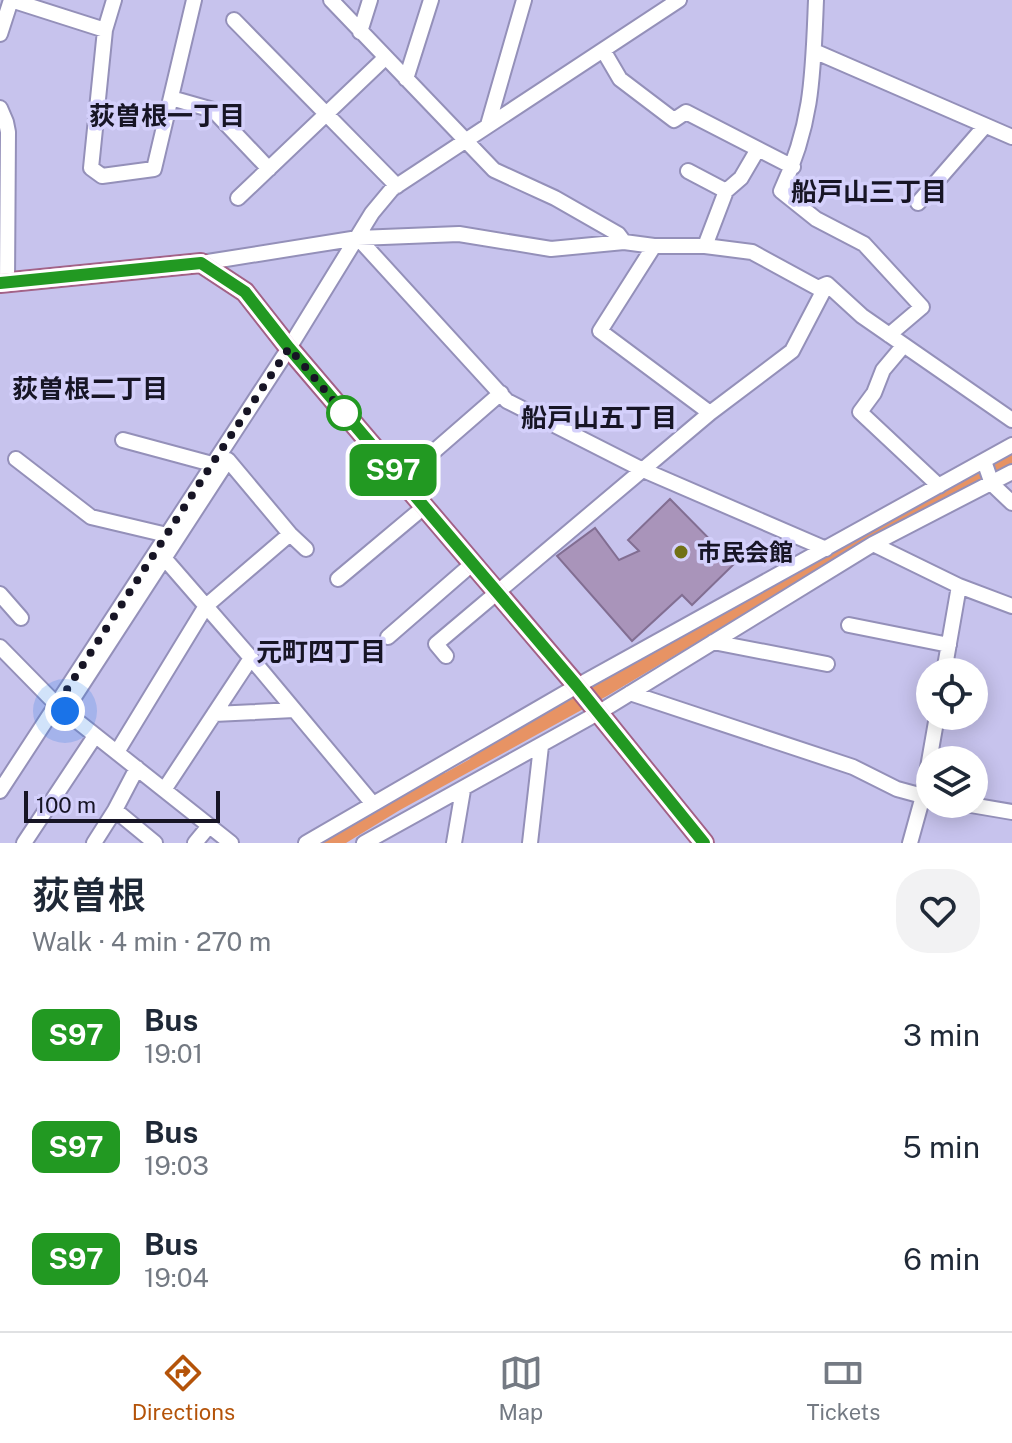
<!DOCTYPE html>
<html lang="en">
<head>
<meta charset="utf-8">
<style>
	body { margin:0; font-family:"Public Sans","Noto Sans JP",sans-serif; background:#f2f2f3; color:#1f2937; height:100vh; display:flex; flex-direction:column; font-size:30px; white-space:nowrap }
	* { box-sizing:border-box; margin:0 }
	p { font-size:26px; color:#747a83 }
	.icon { flex:none; width:44px; height:44px; fill:none; stroke:currentColor; stroke-width:2; stroke-linecap:round; stroke-linejoin:round }
	.map { position:relative; height:843px; overflow:hidden }
	.panel { display:flex; flex-direction:column; background:#fff; flex:1 }
	.panel>* { flex:none }
	.badge { padding:0 16px; border-radius:12px; font-size:28px; line-height:52px }
	.fabs { position:absolute; left:916px; top:658px; display:grid; gap:16px }
	.fabs a { display:grid; place-items:center; width:72px; height:72px; border-radius:50%; background:#fff; box-shadow:0 4px 20px #0003; font-size:40px }
	.scale { position:absolute; left:24px; bottom:20px; width:196px; box-sizing:border-box; padding-left:8px; border:4px solid #171525; border-top:0; font-size:22px; line-height:28px; white-space:nowrap; color:#171525; -webkit-text-stroke:6px #d4d0fb; paint-order:stroke }
	.you { position:absolute; width:40px; height:40px; margin:-20px; border:6px solid #fff; border-radius:50%; background:#1a73e8; box-shadow:0 0 0 12px #1a73e833 }
	.map>.badge { position:absolute; translate:-50% -50%; box-shadow:0 0 0 4px #fff }
	.round { display:grid; place-items:center; flex:none; width:84px; height:84px; border-radius:32px; background:#f2f2f3 }
	.summary { display:flex; align-items:center; justify-content:space-between; height:136px; padding:0 32px }
	h1 { font-size:38px; font-weight:600; line-height:60px }
	ul { padding:0; list-style:none }
	li { display:flex; align-items:center; gap:24px; height:112px; padding:0 32px }
	li div { flex:1 }
	li b { display:block; font-size:30px }
	li em { font-style:normal }
	li .badge { min-width:88px; font-weight:700; text-align:center }
	.tab-bar { display:flex; justify-content:space-around; align-items:center; height:112px; border-top:2px solid #e0e1e3; background:#fff; font-size:22px; color:#747a83 }
	.tab-bar a { display:grid; justify-items:center; gap:4px }
	.tab-bar .active { color:#b45309 }
	.map>svg:first-child { display:block }
	.green { fill:#e79364 }
	.building { fill:#a994ba; stroke:#826e92; stroke-width:2 }
	.lines { fill:none; stroke-linecap:round; stroke-linejoin:round }
	.minor-casing { stroke:#9490b9; stroke-width:18 }
	.major-casing { stroke:#a26287; stroke-width:22 }
	.minor { stroke:#fff; stroke-width:14 }
	.major { stroke:#f4b9d7; stroke-width:18 }
	.line-casing { stroke:#fff; stroke-width:18 }
	.line { stroke:#292; stroke-width:12 }
	.walk { stroke:#171525; stroke-width:8; stroke-dasharray:0 14.4 }
	.stop-dot { fill:#fff; stroke:#292; stroke-width:4 }
	.poi-dot { fill:#717115; stroke:#d4d0fb; stroke-width:3 }
	.labels { text-anchor:middle; dominant-baseline:central; stroke-width:7; stroke-linejoin:round; paint-order:stroke }
	.poi-label { font-size:24px; font-weight:bold; fill:#171525; stroke:#d4d0fb; text-anchor:start }
	.neighbourhood-label { font-size:26px; font-weight:bold; fill:#171525; stroke:#d4d0fb }
</style>
</head>
<body>
<div class="map">
<svg width="1012" height="843" viewBox="0 0 1012 843">
	<rect width="100%" height="100%" fill="#c7c3ed"/>
	<!-- green -->
	<path class="green" d="M1012,449V464L873,537L607,696L400,810L346,843H315L438,771L445,773L470,759L472,752Z"/>
	<!-- building -->
	<path class="building" d="M670,499L734,564L692,605L682,595L632,641L557,556L595,528L619,560L639,551L628,540Z"/>
	<g class="lines">
		<!-- minor casing -->
		<g class="minor-casing">
			<path id="minor" d="M114,0L105,30L91,168L102,176L154,169L194,0
				M331,0L494,170L555,198L618,234L624,242
				M816,0C813,73 813,123 781,191L816,219L864,244L922,307L889,335
				M234,20L397,186
				M360,32L370,0
				M0,34L11,0L105,30
				M603,50L620,79L674,120L686,112L793,167
				M814,51L1012,137
				M406,79L431,0
				M171,98L213,110L269,169
				M0,108L6,122L8,132L7,283
				M488,125L524,0
				M688,171L726,191
				M238,198L385,58
				M918,203L985,126
				M358,238L507,401L641,469L826,549
				M705,246L726,191L741,178L758,149
				M201,263L358,238L459,234L551,249L624,242L654,246H705L752,252L818,288L827,284L862,316L1012,420
				M904,345L883,370L874,393L860,412L939,486
				M710,413L792,351L827,284
				M123,440L212,464
				M16,459L91,517L167,535
				M984,461L992,484L1012,503
				M401,480L501,393
				M873,544L959,586L1012,606
				M165,559L251,658L373,804
				M338,579L424,507
				M0,594L21,618
				M849,625L949,645
				M388,637L472,564
				M713,642L827,664
				M0,647L57,705L231,843
				M446,656L436,644L710,413L600,331L654,246
				M944,672L959,586
				M630,693L853,767L897,789L930,798
				M65,711L228,460L290,534L306,549
				M214,714L294,710
				M117,752L206,606L290,534
				M164,790L251,658
				M0,791L289,348L372,213L392,189L679,0
				M965,804L1012,812
				M115,810L155,843
				M24,843L95,736
				M94,843L115,810L137,768
				M195,843L209,826
				M306,843L577,686L1012,445
				M364,843L598,713L873,544L1012,472
				M454,843L463,790
				M530,843L541,746
				M910,843L923,796L937,716"/>
		</g>
		<!-- major casing -->
		<g class="major-casing">
			<path id="major" d="M0,283L201,263L245,292L289,348L577,686L704,843"/>
		</g>
		<!-- minor -->
		<use href="#minor" class="minor"/>
		<!-- major -->
		<use href="#major" class="major"/>
	</g>
	<g class="lines">
		<!-- line casing -->
		<g class="line-casing">
			<path id="line" d="M0,283L201,263L245,292L289,348L577,686L704,843"/>
		</g>
		<!-- line -->
		<use href="#line" class="line"/>
		<!-- walk -->
		<path class="walk" d="M65,711L57,705L212,464L289,348L344,413"/>
	</g>
	<!-- markers -->
	<circle class="stop-dot" cx="344" cy="413" r="16"/>
	<circle class="poi-dot" cx="681" cy="552" r="8"/>
	<g class="labels">
		<!-- poi labels -->
		<g class="poi-label">
			<text x="697" y="552">市民会館</text>
		</g>
		<!-- neighbourhood labels -->
		<g class="neighbourhood-label">
			<text x="167" y="115">荻曽根一丁目</text>
			<text x="869" y="191">船戸山三丁目</text>
			<text x="90" y="388">荻曽根二丁目</text>
			<text x="599" y="417">船戸山五丁目</text>
			<text x="321" y="651">元町四丁目</text>
		</g>
	</g>
</svg>
<div class="fabs">
<a><svg class="icon" aria-label="locate" viewBox="0 0 24 24"><circle cx="12" cy="12" r="6"/><path d="M12 2v4M12 18v4M2 12h4M18 12h4"/></svg></a>
<a><svg class="icon" aria-label="layers" viewBox="0 0 24 24"><path d="M12 4l9 5-9 5-9-5zM3 14l9 5 9-5"/></svg></a>
</div>
<div class="scale">100 m</div>
<div class="you" style="left:65px;top:711px"></div>
<b class="badge" style="left:393px;top:470px;background:#292;color:#fff">S97</b>
</div>
<section class="panel">
<div class="summary"><div><h1>荻曽根</h1><p>Walk · 4 min · 270 m</p></div><a class="round"><svg class="icon" aria-label="heart" viewBox="0 0 24 24"><path d="M12 20l-8-8c-3-5 5-10 8-4 3-6 11-1 8 4z"/></svg></a></div>
<ul>
<li><span class="badge" style="background:#292;color:#fff">S97</span><div><b>Bus</b><p>19:01</p></div><em>3 min</em></li>
<li><span class="badge" style="background:#292;color:#fff">S97</span><div><b>Bus</b><p>19:03</p></div><em>5 min</em></li>
<li><span class="badge" style="background:#292;color:#fff">S97</span><div><b>Bus</b><p>19:04</p></div><em>6 min</em></li>
</ul>
</section>
<nav class="tab-bar">
<a class="active"><svg class="icon" aria-label="directions" viewBox="0 0 24 24"><path d="M12 3l9 9-9 9-9-9zM9 14v-3h6M13 9l2 2-2 2"/></svg>Directions</a>
<a><svg class="icon" aria-label="map" viewBox="0 0 24 24"><path d="M3 6l6-2 6 2 6-2v14l-6 2-6-2-6 2zM9 4v14M15 6v14"/></svg>Map</a>
<a><svg class="icon" aria-label="tickets" viewBox="0 0 24 24"><path d="M3 7h18v10H3zM15 7v10"/></svg>Tickets</a>
</nav>
</body>
</html>
